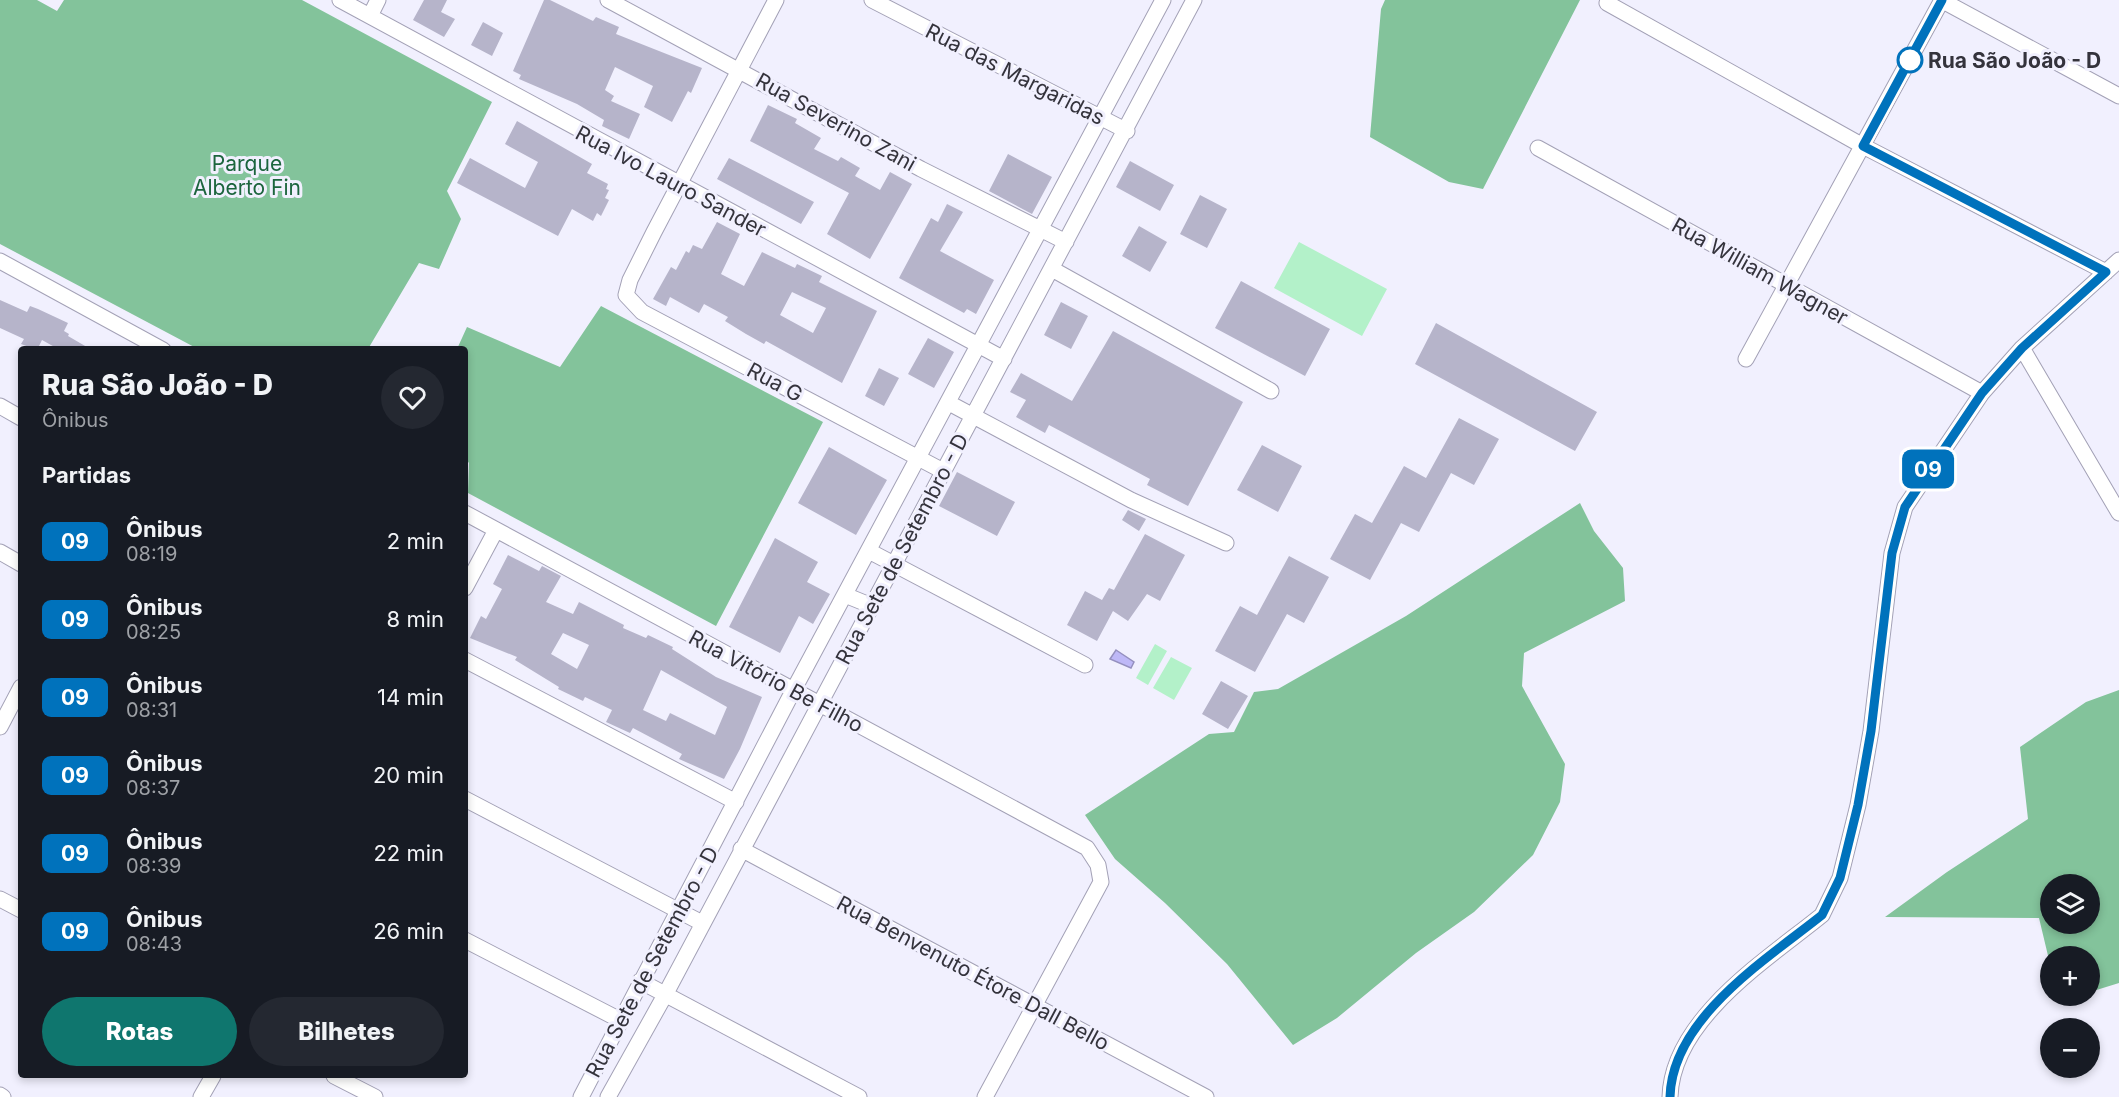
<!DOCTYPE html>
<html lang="pt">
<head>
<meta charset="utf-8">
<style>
	body { margin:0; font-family:Inter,sans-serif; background:#242831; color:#f1f3f6; height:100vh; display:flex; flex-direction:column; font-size:22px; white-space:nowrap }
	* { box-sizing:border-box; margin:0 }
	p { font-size:20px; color:#9ea1a6 }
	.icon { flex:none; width:33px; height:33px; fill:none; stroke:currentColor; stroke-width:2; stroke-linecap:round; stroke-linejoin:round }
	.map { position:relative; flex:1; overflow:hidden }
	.drawer { position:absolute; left:18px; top:346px; width:450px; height:732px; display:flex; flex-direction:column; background:#171b24; border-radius:6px; box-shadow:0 3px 9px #0003 }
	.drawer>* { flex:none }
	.badge { padding:0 12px; border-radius:9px; font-size:21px; line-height:39px }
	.fabs { position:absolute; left:2040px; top:874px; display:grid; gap:12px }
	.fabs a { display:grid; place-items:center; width:60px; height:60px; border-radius:50%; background:#171b24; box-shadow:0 3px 9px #0003; font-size:30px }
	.map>.badge { position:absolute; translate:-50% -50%; box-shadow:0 0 0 3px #fff }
	h2 { padding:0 24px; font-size:22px; line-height:54px }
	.round { display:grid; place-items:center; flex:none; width:63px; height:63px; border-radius:32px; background:#242831 }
	.overview { display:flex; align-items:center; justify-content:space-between; height:102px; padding:0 24px }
	h1 { font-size:28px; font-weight:800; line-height:45px }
	.primary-button { display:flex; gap:12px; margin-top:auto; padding:12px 24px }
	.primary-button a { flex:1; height:69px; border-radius:36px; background:#0f766e; color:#fff; font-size:24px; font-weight:800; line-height:69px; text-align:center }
	.primary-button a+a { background:#242831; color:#f1f3f6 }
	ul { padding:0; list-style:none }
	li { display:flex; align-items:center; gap:18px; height:78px; padding:0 24px }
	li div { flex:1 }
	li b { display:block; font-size:22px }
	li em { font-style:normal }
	li .badge { min-width:66px; font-weight:700; text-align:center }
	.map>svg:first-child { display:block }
	.green { fill:#b3f1c9 }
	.forest { fill:#83c39b; fill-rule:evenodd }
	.water { fill:#beb8f7; stroke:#9590bf; stroke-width:1.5 }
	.building { fill:#b6b4ca; fill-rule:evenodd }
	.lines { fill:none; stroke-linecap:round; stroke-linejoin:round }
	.minor-casing { stroke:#a3a1b6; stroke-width:17 }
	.minor { stroke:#fff; stroke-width:15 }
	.line-casing { stroke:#fff; stroke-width:14 }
	.line { stroke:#0072bc; stroke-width:9 }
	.stop-dot { fill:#fff; stroke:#0072bc; stroke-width:3 }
	.labels { text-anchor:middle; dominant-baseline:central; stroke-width:6; stroke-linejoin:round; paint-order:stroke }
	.stop-label { font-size:21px; font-weight:bold; fill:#34333c; stroke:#f1f0fe; text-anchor:start }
	.street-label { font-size:21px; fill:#34333c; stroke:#f1f0fe }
	.park-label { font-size:21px; fill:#1c653e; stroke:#f1f0fe }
</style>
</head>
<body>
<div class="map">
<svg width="2119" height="1097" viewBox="0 0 2119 1097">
	<rect width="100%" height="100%" fill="#f1f0fe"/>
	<!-- green -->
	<path class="green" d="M1299,242L1387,289L1362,336L1274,288Z
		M1155,644L1167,651L1148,685L1136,678Z
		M1171,657L1192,668L1174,700L1153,688Z"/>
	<!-- forest -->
	<path class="forest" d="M0,0H37L57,11L64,0H302L492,102L447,191L461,219L439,269L419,263L368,349H198L0,244Z
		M1385,0H1580L1483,189L1449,182L1370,137L1381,9Z
		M601,306L823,422L716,626L468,493L469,463L465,458V350L457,349L467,327L560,367Z
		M1580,503L1594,531L1623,568L1625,601L1524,653L1522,686L1565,764L1560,802L1533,855L1474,912L1416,953L1337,1018L1293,1045L1227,964L1165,903L1115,859L1085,815L1209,734L1234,732L1254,692L1278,689L1406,616Z
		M2119,690V983L2090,992V957H2050V964L2039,918L1885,917L1947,872L2028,819L2020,747L2086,702ZM2050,885H2090V924H2050Z"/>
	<!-- water -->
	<path class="water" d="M1116,650L1134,662L1131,668L1110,659Z"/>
	<!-- building -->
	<path class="building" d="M424,0H447L441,12L455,19L444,37L413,20Z
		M544,0H550L593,21L596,17L619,27L616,34L702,68L691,93L688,91L672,122L644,107L653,86L615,67L605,90L614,96L611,101L640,114L629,139L602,126L604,120L577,104L519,79L521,75L513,71Z
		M483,22L503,33L492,56L471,45Z
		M768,105L797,119L795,123L821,138L814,149L838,161L841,157L860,168L855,176L880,190L890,172L912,184L870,259L827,234L849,193L750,141Z
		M517,121L592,164L587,173L608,184L606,189L609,190L605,198L609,200L601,216L597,213L593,221L572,209L558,236L457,183L470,158L525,188L538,162L505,144Z
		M1008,154L1052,177L1032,214L989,191Z
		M729,158L814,202L801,224L717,179Z
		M1130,161L1174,185L1160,211L1116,187Z
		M1200,195L1227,209L1207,248L1180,234Z
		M947,204L963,212L940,251L994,280L976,314L967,309L964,313L899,278L931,218L938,222Z
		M717,222L740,234L721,274L744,286L762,252L795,268L797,264L822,276L819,282L877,311L842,383L766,341L764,344L746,334L725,321L728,317L704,304L699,313L670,297L666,306L653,299L671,267L676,270L686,251L689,253L693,245L702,249ZM792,292L826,308L813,333L780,315Z
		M1139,226L1167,242L1150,272L1122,256Z
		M1241,281L1330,329L1305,376L1215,328Z
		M0,300L27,312L30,306L38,309L68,323L64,331L69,334L68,336L92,350H60L42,340L37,350L21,344L24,339L0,328Z
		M1061,302L1088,316L1071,349L1044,335Z
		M1436,323L1597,412L1575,451L1415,364Z
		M1113,331L1243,402L1188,506L1147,485L1150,479L1049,425L1045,433L1016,417L1026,400L1010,392L1021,373L1072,401Z
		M928,338L954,352L934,388L908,374Z
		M879,368L899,378L884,406L865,396Z
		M1459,418L1499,439L1474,485L1451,473L1419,532L1401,523L1370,580L1330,559L1355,514L1372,523L1404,466L1426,478Z
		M1262,445L1302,466L1278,512L1237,490Z
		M829,447L887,480L856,535L798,503Z
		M957,472L1015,502L997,536L939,506Z
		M1128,510L1146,519L1139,531L1122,520Z
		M1145,534L1185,555L1160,601L1147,594L1128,621L1113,611L1097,641L1067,625L1085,591L1102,600L1109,588L1114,590Z
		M775,538L818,562L807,582L830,594L813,624L799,616L780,653L729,627Z
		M508,555L539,571L542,566L561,576L546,602L573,614L579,602L624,625L623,628L646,638L648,635L673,647L672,649L716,677L762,697L740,749L724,779L679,759L682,754L633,728L630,733L606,722L612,710L585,697L583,701L558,689L559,687L515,660L517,657L470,638L481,616L486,619L502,589L493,584ZM563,633L589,645L577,669L551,654ZM661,670L727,707L715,735L670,713L666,721L643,710Z
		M1289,556L1329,577L1304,623L1287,614L1255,672L1215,651L1240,606L1257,615Z
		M1221,681L1248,696L1228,729L1202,714Z"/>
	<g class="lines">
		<!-- minor casing -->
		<g class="minor-casing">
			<path id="minor" d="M340,0L1004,359
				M608,0L921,169L1066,242
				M776,0L654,232L630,280L626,295L642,312L943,471
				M872,0L1127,131
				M1941,0L2119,96
				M1607,3L1863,146L2106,272
				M370,16L378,0
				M1538,148L1982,393
				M0,261L163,350
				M1052,269L1271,391
				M2022,348L2119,513
				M1746,359L1942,0
				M949,403L1131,500L1226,543
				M0,406L21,418
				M465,513L1087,848L1098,865L1101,882L985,1097
				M869,551L1085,665
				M0,552L21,564
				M465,588L496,530
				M845,595L872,606
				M465,660L736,802
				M0,727L21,687
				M465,799L702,923
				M741,849L1206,1097
				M0,899L21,910
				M465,940L620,1020
				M640,981L859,1097
				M334,1076L375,1097
				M0,1095L3,1097
				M201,1097L213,1076
				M581,1097L793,691L1163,0
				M608,1097L665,995L1194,0
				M1670,1097C1672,1019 1768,959 1822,915L1840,878L1858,805L1871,731L1892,553L1905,507L1982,393L2022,348L2119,260"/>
		</g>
		<!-- minor -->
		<use href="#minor" class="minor"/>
	</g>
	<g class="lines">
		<!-- line casing -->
		<g class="line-casing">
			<path id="line" d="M1670,1097C1672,1018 1767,959 1822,915L1840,878L1858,805L1871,731L1892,553L1905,507L1982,393L2022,348L2106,272L1863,146L1942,0"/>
		</g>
		<!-- line -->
		<use href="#line" class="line"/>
	</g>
	<!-- markers -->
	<circle class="stop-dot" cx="1910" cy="60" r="12"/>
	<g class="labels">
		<!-- stop labels -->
		<g class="stop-label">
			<text x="1928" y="60">Rua São João - D</text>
		</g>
		<!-- street labels -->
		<g class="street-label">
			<text transform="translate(1015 74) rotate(27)">Rua das Margaridas</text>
			<text transform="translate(836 122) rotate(29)">Rua Severino Zani</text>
			<text transform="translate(671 181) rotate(28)">Rua Ivo Lauro Sander</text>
			<text transform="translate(1760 271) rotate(29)">Rua William Wagner</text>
			<text transform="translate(775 382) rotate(28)">Rua G</text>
			<text transform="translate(902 549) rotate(-62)">Rua Sete de Setembro - D</text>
			<text transform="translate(776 681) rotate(28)">Rua Vitório Be Filho</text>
			<text transform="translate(652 962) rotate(-62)">Rua Sete de Setembro - D</text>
			<text transform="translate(973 973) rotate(28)">Rua Benvenuto Étore Dall Bello</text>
		</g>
		<!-- park labels -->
		<g class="park-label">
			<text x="247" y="163">Parque<tspan x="247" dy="24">Alberto Fin</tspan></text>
		</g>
	</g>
</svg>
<div class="fabs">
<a><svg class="icon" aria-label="layers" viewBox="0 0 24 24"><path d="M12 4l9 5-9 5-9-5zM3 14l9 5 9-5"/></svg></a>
<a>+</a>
<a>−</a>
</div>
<b class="badge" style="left:1928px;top:469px;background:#0072bc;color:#fff">09</b>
<section class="drawer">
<div class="overview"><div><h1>Rua São João - D</h1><p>Ônibus</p></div><a class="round"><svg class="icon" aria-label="heart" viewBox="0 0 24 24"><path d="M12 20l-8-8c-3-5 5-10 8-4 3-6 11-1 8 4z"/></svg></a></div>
<h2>Partidas</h2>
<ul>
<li><span class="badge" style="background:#0072bc;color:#fff">09</span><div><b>Ônibus</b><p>08:19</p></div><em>2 min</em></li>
<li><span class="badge" style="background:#0072bc;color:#fff">09</span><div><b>Ônibus</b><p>08:25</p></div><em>8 min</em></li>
<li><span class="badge" style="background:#0072bc;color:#fff">09</span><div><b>Ônibus</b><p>08:31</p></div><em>14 min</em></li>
<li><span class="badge" style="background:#0072bc;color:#fff">09</span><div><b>Ônibus</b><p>08:37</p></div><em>20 min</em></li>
<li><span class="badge" style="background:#0072bc;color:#fff">09</span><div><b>Ônibus</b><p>08:39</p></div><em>22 min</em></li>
<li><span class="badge" style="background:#0072bc;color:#fff">09</span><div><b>Ônibus</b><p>08:43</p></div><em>26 min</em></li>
</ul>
<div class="primary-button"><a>Rotas</a><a>Bilhetes</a></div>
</section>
</div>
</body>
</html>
